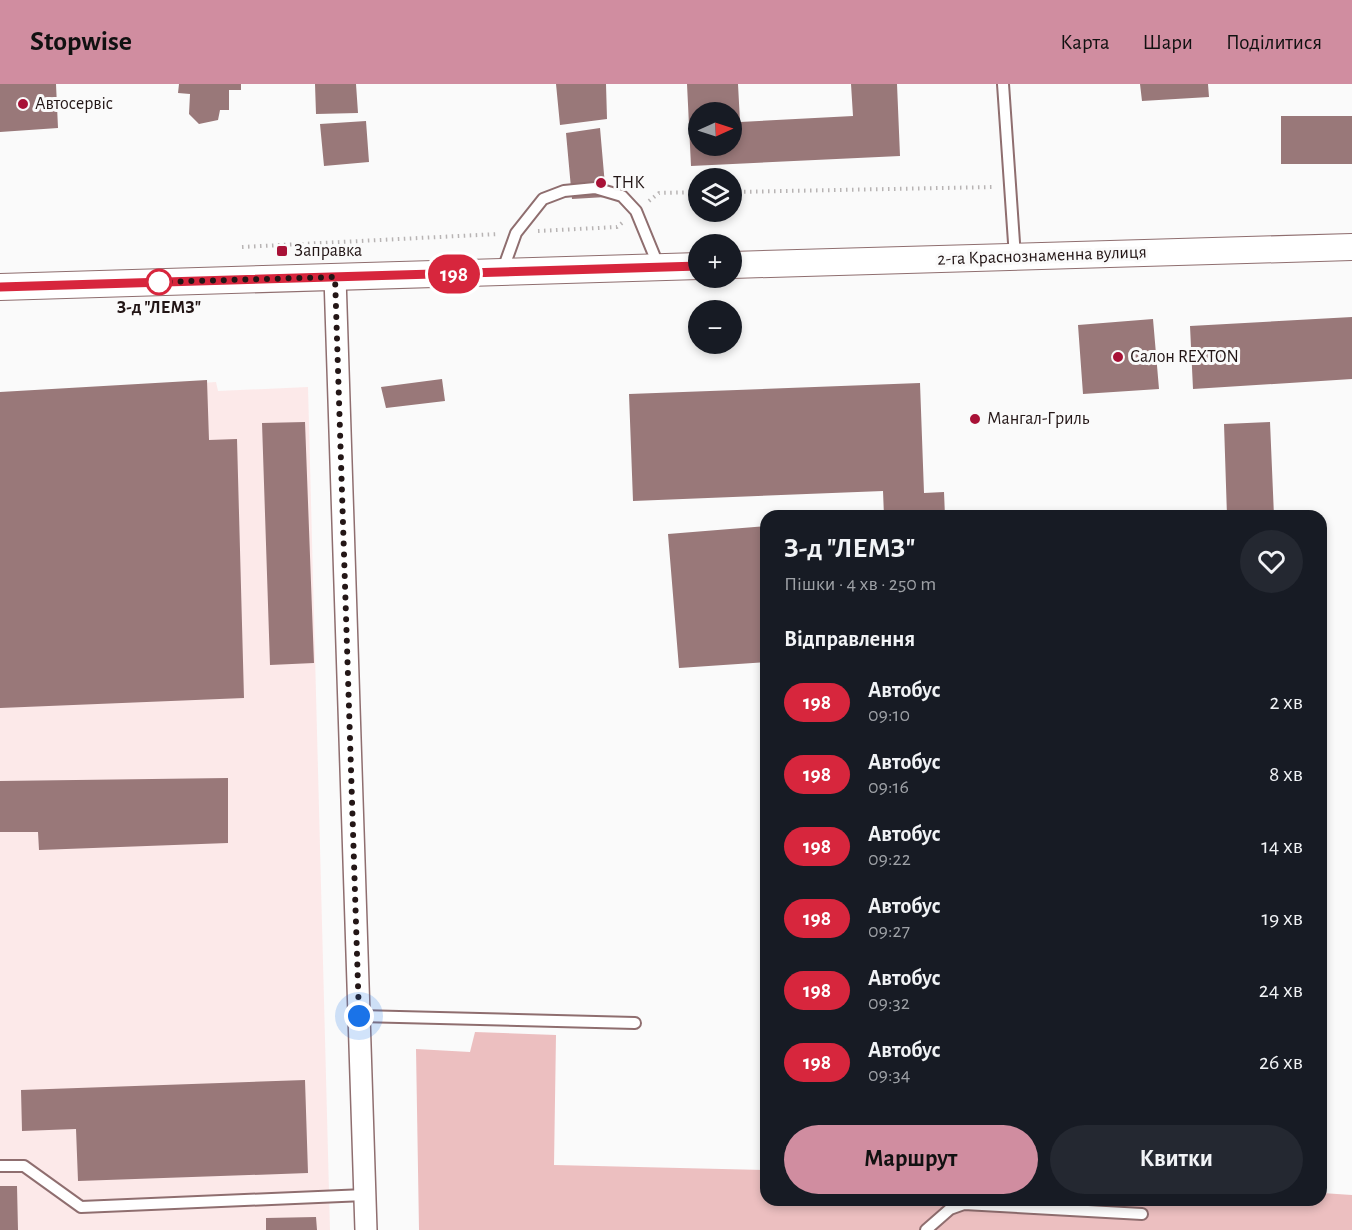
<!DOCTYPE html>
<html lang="uk">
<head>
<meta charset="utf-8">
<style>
	body { margin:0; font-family:"Alegreya Sans",sans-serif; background:#242831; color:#f1f3f6; height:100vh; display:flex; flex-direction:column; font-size:22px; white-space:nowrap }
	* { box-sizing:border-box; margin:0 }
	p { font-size:20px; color:#9ea1a6 }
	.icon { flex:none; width:33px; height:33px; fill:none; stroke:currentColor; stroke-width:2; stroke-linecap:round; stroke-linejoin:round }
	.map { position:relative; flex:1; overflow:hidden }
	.sheet { position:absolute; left:760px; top:426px; width:567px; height:696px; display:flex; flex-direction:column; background:#171b24; border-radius:18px; box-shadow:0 3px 9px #0003 }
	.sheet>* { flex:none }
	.badge { padding:0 12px; border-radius:20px; font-size:21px; line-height:39px }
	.needle { width:39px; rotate:87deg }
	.fabs { position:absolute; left:688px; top:18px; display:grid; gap:12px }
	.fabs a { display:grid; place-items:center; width:54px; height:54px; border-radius:50%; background:#171b24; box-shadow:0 3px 9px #0003; font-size:30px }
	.you { position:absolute; width:30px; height:30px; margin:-15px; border:4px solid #fff; border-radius:50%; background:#1a73e8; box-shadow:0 0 0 9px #1a73e833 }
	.map>.badge { position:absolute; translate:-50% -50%; box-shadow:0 0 0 3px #fff }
	h2 { padding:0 24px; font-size:22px; line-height:54px }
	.round { display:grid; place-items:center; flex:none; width:63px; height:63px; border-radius:32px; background:#242831 }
	.head { display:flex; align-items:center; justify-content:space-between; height:102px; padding:0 24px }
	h1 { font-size:28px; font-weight:700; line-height:45px }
	.button { display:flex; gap:12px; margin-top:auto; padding:12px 24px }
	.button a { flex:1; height:69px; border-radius:36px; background:#d08da0; color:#111; font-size:24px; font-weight:700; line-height:69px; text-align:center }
	.button a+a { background:#242831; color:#f1f3f6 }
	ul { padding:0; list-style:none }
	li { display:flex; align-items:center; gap:18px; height:72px; padding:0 24px }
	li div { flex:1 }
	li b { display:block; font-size:22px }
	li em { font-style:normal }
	li .badge { min-width:66px; font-weight:700; text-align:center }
	header { display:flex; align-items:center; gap:36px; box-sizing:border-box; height:84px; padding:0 30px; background:#d08da0; color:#111 }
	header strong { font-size:28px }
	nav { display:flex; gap:33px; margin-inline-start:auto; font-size:21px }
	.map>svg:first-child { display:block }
	.built { fill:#fce9e9 }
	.green { fill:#ecbfc0 }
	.building { fill:#997879; fill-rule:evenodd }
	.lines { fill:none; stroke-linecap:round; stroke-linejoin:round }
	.service-casing { stroke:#8f6e6f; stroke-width:14 }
	.minor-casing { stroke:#8f6e6f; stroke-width:24 }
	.tertiary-casing { stroke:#8f6e6f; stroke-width:28 }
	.path { stroke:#b8b4b4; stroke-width:4; stroke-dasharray:1.5 4.5; stroke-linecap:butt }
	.service { stroke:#fff; stroke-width:10 }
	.minor { stroke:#fff; stroke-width:21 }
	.tertiary { stroke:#fff; stroke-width:26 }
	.line-casing { stroke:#fff; stroke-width:14 }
	.line { stroke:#d7263d; stroke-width:9 }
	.walk { stroke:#231616; stroke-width:6; stroke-dasharray:0 10.8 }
	.poi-dot { fill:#a81136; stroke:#fafafa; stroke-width:2 }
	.stop-dot { fill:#fff; stroke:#d7263d; stroke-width:3 }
	.labels { text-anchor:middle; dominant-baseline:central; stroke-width:6; stroke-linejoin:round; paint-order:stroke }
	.poi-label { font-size:18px; fill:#231616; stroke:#fafafa; text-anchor:start }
	.street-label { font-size:18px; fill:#231616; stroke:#fafafa }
	.stop-label { font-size:18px; font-weight:bold; fill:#231616; stroke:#fafafa }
</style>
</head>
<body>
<header>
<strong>Stopwise</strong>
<nav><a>Карта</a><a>Шари</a><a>Поділитися</a></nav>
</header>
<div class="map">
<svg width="1352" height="1146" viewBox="0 0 1352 1146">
	<rect width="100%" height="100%" fill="#fafafa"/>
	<!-- built -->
	<path class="built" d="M216,298L218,307L308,303L330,1146H0V313Z"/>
	<!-- green -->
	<path class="green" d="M475,948L556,951L554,1081L766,1086V1116H1322V1109L1352,1111V1146H419L416,965L470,968Z"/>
	<!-- building -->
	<path class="building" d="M0,0H56L58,44L0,48Z
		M179,0H241V6H229V26H220L218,36L199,40L189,30L190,10L178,9Z
		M315,0H356L358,29L316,30Z
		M556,0H606L607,35L560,41Z
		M687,0H738L740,38L853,32L851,0H897L900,72L691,82ZM699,28H732V62H699Z
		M1140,0H1208L1209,13L1142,17Z
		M1281,32H1352V80H1281Z
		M366,37L369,78L324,82L320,40Z
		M600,44L606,113L572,115L566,49Z
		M1352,233V295L1193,305L1190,242Z
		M1153,235L1159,305L1083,310L1078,241Z
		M442,295L445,317L386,324L381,303Z
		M207,296L209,356L237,355L244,614L0,624V308Z
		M920,299L924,409L944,408L945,432H884L883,407L633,417L629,310Z
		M305,338L314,579L270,581L262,339Z
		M1270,338L1274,432H1227L1224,340Z
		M766,442V578L679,584L668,450Z
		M228,694V759L39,766L38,748H0V697Z
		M305,996L308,1089L78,1097L76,1045L22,1047L21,1006Z
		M0,1102H17L18,1146H0Z
		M316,1133L317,1146H266V1134Z"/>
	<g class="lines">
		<!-- service casing -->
		<g class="service-casing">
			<path id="service" d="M1003,0L1015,173
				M502,188L516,149L543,115L564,107L595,104L622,112L636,127L659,183
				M359,932L635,939
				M0,1082H24L81,1123L365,1111
				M926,1146L950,1125L964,1120L1142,1130"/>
		</g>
		<!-- minor casing -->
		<g class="minor-casing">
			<path id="minor" d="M335,193L366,1146"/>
		</g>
		<!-- tertiary casing -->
		<g class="tertiary-casing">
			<path id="tertiary" d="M732,181L1352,163
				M0,203L699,182"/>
		</g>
		<!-- path -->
		<path class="path" d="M732,108L994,103
			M649,117L659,109L699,108
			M538,147L617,143L622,139
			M242,163L498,150"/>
		<!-- service -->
		<use href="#service" class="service"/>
		<!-- minor -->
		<use href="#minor" class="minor"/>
		<!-- tertiary -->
		<use href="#tertiary" class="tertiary"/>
	</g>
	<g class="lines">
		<!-- line casing -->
		<g class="line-casing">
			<path id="line" d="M0,203L699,182"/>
		</g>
		<!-- line -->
		<use href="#line" class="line"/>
		<!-- walk -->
		<path class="walk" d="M159,198L335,193L359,932"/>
	</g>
	<!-- markers -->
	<g class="poi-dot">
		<circle cx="23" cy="20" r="6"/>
		<circle cx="601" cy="99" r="6"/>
		<rect x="276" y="161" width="12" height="12" rx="3"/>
		<circle cx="1118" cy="273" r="6"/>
		<circle cx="975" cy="335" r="6"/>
	</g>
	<circle class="stop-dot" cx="159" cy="198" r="12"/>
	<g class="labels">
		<!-- poi labels -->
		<g class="poi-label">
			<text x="35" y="20">Автосервіс</text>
			<text x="613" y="99">ТНК</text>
			<text x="294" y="167">Заправка</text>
			<text x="1130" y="273">Салон REXTON</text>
			<text x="987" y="335">Мангал-Гриль</text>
		</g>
		<!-- street labels -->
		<g class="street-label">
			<text transform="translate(1042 172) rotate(-2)">2-га Краснознаменна вулиця</text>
		</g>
		<!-- stop labels -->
		<g class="stop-label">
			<text x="159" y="224">З-д "ЛЕМЗ"</text>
		</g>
	</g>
</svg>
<div class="fabs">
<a><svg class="needle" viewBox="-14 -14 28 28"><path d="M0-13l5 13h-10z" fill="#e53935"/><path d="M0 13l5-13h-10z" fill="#9ea1a6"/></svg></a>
<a><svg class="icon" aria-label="layers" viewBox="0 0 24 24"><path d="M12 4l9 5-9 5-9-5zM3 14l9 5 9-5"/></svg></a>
<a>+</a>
<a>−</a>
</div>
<div class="you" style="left:359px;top:932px"></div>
<b class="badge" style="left:454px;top:190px;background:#d7263d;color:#fff">198</b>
<section class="sheet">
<div class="head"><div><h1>З-д &quot;ЛЕМЗ&quot;</h1><p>Пішки · 4 хв · 250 m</p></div><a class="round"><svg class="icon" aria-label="heart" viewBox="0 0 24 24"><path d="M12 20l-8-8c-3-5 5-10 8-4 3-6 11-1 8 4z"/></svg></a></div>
<h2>Відправлення</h2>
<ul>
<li><span class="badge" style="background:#d7263d;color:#fff">198</span><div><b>Автобус</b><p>09:10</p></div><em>2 хв</em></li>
<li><span class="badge" style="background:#d7263d;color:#fff">198</span><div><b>Автобус</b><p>09:16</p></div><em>8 хв</em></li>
<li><span class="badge" style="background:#d7263d;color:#fff">198</span><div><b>Автобус</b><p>09:22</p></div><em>14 хв</em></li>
<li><span class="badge" style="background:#d7263d;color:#fff">198</span><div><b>Автобус</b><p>09:27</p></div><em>19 хв</em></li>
<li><span class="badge" style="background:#d7263d;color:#fff">198</span><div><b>Автобус</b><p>09:32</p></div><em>24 хв</em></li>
<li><span class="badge" style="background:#d7263d;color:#fff">198</span><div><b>Автобус</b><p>09:34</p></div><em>26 хв</em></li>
</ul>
<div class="button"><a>Маршрут</a><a>Квитки</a></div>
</section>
</div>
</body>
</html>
